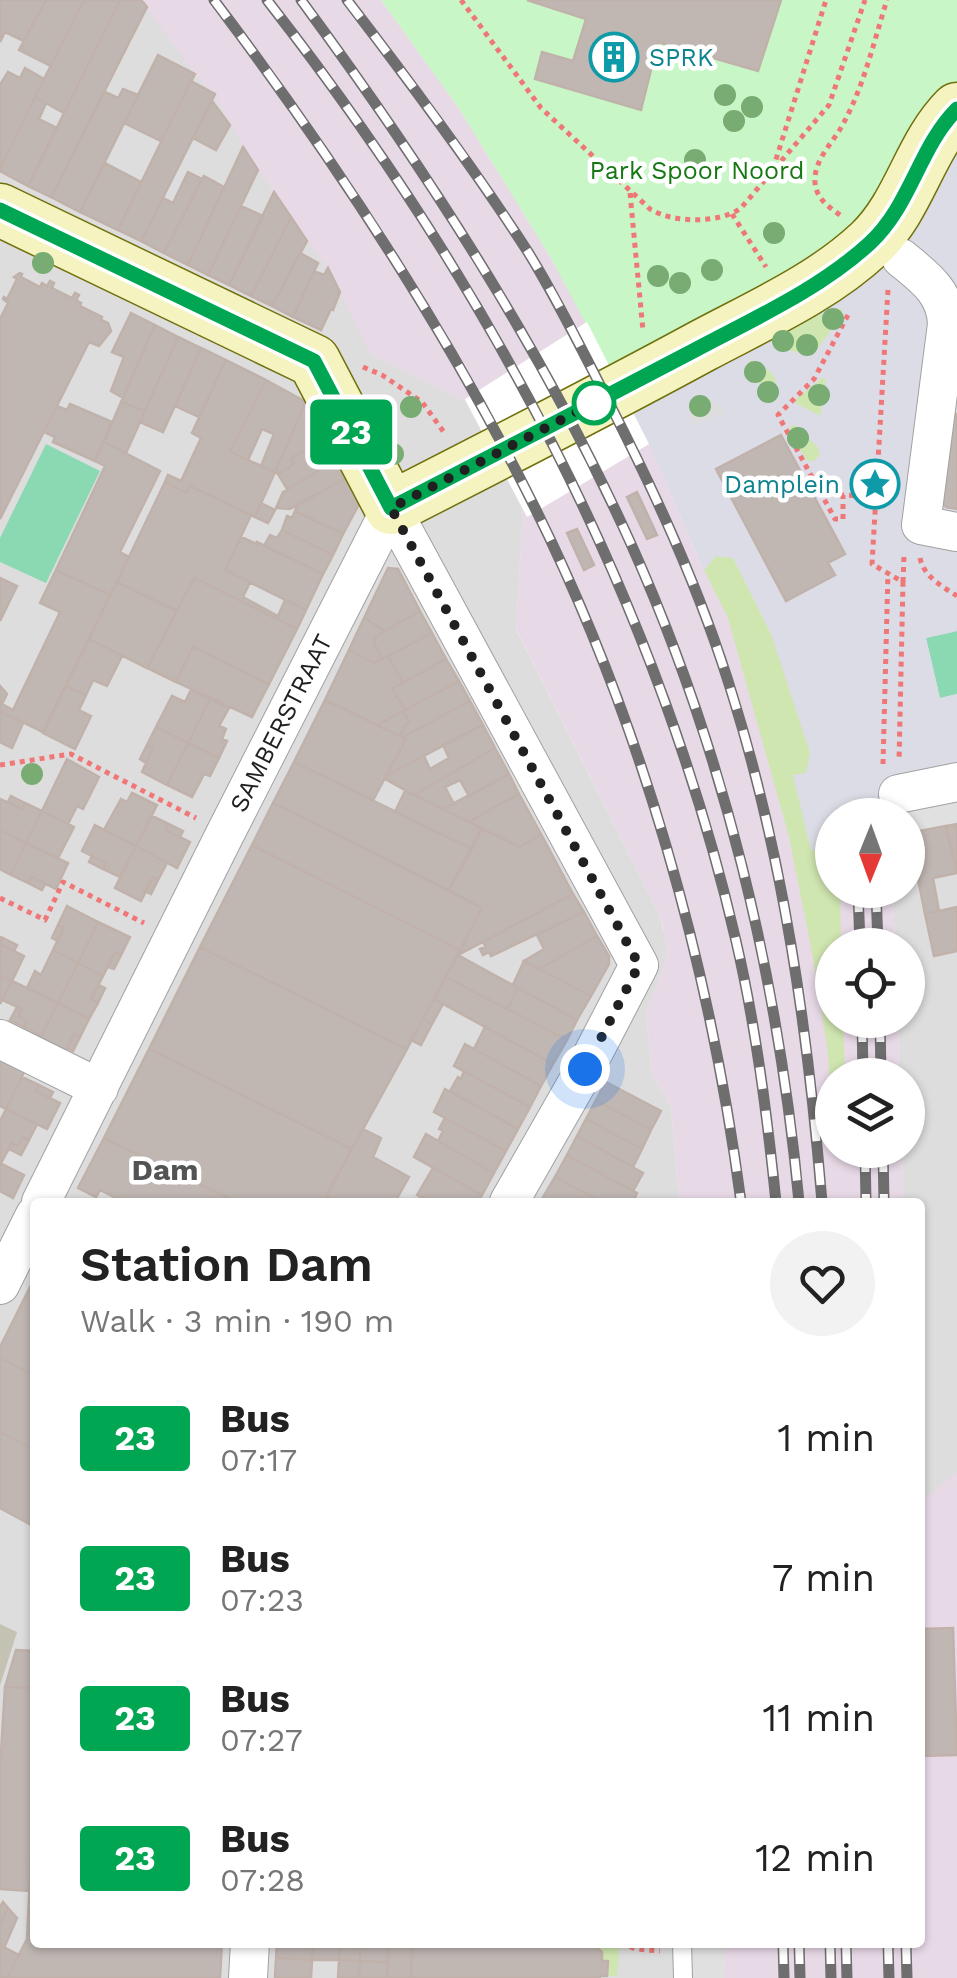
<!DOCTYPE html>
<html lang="en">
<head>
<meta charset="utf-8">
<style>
	body { margin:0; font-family:"Work Sans",sans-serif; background:#f2f2f2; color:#222; height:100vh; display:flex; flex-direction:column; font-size:38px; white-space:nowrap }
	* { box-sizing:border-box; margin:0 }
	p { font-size:32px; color:#767676 }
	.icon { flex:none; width:55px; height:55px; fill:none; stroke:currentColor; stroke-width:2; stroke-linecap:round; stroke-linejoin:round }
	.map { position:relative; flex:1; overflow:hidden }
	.details { position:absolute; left:30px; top:1198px; width:895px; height:750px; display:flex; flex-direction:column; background:#fff; border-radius:10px; box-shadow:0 2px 8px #0004 }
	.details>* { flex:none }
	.badge { padding:0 20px; border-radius:8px; font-size:35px; line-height:65px }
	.needle { width:65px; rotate:181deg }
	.tools { position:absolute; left:815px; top:798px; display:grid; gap:20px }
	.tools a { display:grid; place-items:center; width:110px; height:110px; border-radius:50%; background:#fff; box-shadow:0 2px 8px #0004; font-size:50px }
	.you { position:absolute; width:50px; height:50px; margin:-25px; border:8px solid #fff; border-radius:50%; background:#1a73e8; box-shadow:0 0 0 15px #1a73e833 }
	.map>.badge { position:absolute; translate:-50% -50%; box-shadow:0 0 0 5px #fff }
	.round { display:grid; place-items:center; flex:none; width:105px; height:105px; border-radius:52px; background:#f2f2f2 }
	.overview { display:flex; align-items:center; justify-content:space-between; height:170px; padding:0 50px }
	h1 { font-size:48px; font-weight:600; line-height:75px }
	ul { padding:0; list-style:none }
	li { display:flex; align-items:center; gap:30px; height:140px; padding:0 50px }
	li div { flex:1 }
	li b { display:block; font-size:38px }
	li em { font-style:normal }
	li .badge { min-width:110px; font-weight:700; text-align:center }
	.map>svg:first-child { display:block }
	.residential { fill:#dedddd }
	.industrial { fill:#e8d9e7 }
	.construction { fill:#c4c2b3 }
	.grass { fill:#d0e6b0 }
	.park { fill:#c8f6c7 }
	.pitch { fill:#8ad9b3 }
	.parking { fill:#e0e0e0 }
	.plaza { fill:#dbdce5; fill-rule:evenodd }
	.pier { fill:#fff }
	.building { fill:#c0b7b3; stroke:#c0b2aa; stroke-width:2.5 }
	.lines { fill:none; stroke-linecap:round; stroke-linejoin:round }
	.lane-casing { stroke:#a1a1a1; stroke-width:20 }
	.street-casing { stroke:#a1a1a1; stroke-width:40 }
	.secondary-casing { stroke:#70710d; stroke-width:55 }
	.path { stroke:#f07777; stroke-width:5; stroke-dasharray:5 5; stroke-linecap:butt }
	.lane { stroke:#fff; stroke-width:18 }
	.street { stroke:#fff; stroke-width:38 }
	.secondary { stroke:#f5f3bf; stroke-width:52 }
	.rail-casing { stroke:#6e6e6e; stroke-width:11 }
	.rail { stroke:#fff; stroke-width:8; stroke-dasharray:22; stroke-linecap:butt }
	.tree { fill:#78ac72 }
	.line-casing { stroke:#fff; stroke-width:22 }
	.line { stroke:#00a651; stroke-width:15 }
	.walk { stroke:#202020; stroke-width:10; stroke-dasharray:0 18 }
	.stop-dot { fill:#fff; stroke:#00a651; stroke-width:5 }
	.labels { text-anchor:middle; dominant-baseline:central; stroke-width:9; stroke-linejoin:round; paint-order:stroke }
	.culture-label { font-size:25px; fill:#0d838f; stroke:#fff; text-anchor:start }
	.park-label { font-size:25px; fill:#157813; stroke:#fff }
	.street-label { font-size:25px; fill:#202020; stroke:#fff }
	.quarter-label { font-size:30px; font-weight:bold; fill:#535353; stroke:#fff }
</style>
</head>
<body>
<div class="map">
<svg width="957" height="1978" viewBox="0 0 957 1978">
	<rect width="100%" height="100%" fill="#f0ece7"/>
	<!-- residential -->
	<path class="residential" d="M0,0H193L408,364L466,402L523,509L516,630L659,914L665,936L667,949L664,966L646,1013L652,1074L671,1106L679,1202H35V1942L724,1943L725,1978H0Z
		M957,137V1947L920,1763V1202H903L902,1150H908V1075H899L898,1020H908V945H895L893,890H908V815H832V850L793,775L649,444L629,405Z"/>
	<!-- industrial -->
	<path class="industrial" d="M141,0H381L458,107L551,258L587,322L466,399V402L370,354L328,268L307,241L243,147L215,95L195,74Z
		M649,444L703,569L716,556L811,850H832V890H893L895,945H832V1020H898L899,1075H832V1150H902L903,1202H679L671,1106L652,1074L646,1013L664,966L667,949L663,926L659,914L516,629L523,509L528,516Z
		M957,1472V1978H725L724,1943L920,1942V1503Z"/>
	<!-- construction -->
	<path class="construction" d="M0,1624L17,1632L0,1686Z"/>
	<!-- grass -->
	<path class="grass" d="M836,308L842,309V314C816,351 820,362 773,345L774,339L816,316Z
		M750,360L771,372L776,380L772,403L748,366Z
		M823,377L826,381L820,416L795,403L796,399Z
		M791,424C803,427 819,443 820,455L814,461H807L791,435L789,430Z
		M716,556L733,558L839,771L794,775L811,850H832V890H840L841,945H832V1020H843L845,1075H832V1099L827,1046L811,947L789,837L728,618L704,570Z
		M591,1943H628L619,1949L617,1976H607L608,1961H602Z"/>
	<!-- park -->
	<path class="park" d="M381,0H957V137L923,197L629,405L551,258L458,107Z"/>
	<!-- pitch -->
	<path class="pitch" d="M46,444L100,471L46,583L0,562V538Z
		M957,631V694L940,698L926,638Z"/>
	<!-- parking -->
	<path class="parking" d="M957,793V824L909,833L908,815H905L903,804Z
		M677,1943H724L725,1978H677Z"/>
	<!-- plaza -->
	<path class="plaza" d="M957,137V390L940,499L946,507L957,509V631L926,638L940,698L957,694V793L903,805L905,815H832V850H811L793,775L806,773L810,753L770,631L733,558L716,556L704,570L649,444L629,405L842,283ZM840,308L843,309L842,314L819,347L811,353L800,354L773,345L774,339L816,316ZM750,360L771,372L776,379L772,403L748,366ZM823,377L826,381L820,416L795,403L796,399ZM694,398H706L725,408L726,413L696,424H692L690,419L691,401ZM793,424L819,448L820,455L814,461H807L791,435L790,427ZM780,435L835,574L786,601L716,469Z"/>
	<!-- pier -->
	<path class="pier" d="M587,322L649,444L527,517L465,399Z"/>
	<!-- building -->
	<path class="building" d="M0,0H46L24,41L5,32L0,42Z
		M46,0H84L51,66L19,50Z
		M84,0H120L64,113L35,97Z
		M120,0H141L147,7L51,197L28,186Z
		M527,0H781L758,71L658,42L641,110L535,79L542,52L573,61L586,19Z
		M158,55L195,74L161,141L124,123Z
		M25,68L44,79L0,169V85L8,72L20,78Z
		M191,81L215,94L141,241L118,230Z
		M123,89L138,95L80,212L51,197L105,92L118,98Z
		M35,97L46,103L39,119L57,128L28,186L0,171V169Z
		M212,101L230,125L216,150L193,138Z
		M243,147L258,170L208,275L188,265Z
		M105,163L141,182L118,230L80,212Z
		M188,172L202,179L164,253L141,241L163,198L173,203Z
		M204,176L224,187L188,265L164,253Z
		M274,192L291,217L251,296L229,285Z
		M241,206L263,216L229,285L208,275Z
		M291,217L307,241L272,306L251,296Z
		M300,253L318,263L293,317L272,306Z
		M328,268L340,292L333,310L331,309L321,330L293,317L314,271L324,275Z
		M20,273L22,274L21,277L40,287L42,283L47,286L50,281L54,283L52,288L72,298L75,293L79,295L76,300L81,303L80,306L102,317L101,320L108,323L111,331L99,346L89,342L0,519V319L8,303L3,299L4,297L7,299L17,279L14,277Z
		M131,313L155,325L123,398L111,391L124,357L112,352Z
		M155,325L178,337L145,411L121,402Z
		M178,337L201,348L163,432L140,422Z
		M201,348L226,360L199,417L175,406Z
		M226,360L266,380L230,452L275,472L255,517L190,486L187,493L165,482L168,475L181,481L201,438L192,433Z
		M266,380L306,402L275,472L261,466L274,434L262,429L248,460L230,452Z
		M121,402L145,411L126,453L104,442Z
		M306,402L326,438L291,458L294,464L278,474L275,472Z
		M70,404L112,422L95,461L53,442L55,437L44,432L57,406L67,410Z
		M953,413L957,414V509L946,507L940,499Z
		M781,435L845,554L828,563L835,575L786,601L716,469Z
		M326,438L338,459L287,489L278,474L294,464L291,458Z
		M104,442L160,471L120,552L129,557L110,595L56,570L105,466L95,461Z
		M338,459L347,478L290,509L276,508L283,492Z
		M347,478L358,494V506L343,534L295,511L298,504Z
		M165,482L187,493L190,486L251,515L225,570L250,582L243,597L278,616L285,600L306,610L297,629L194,578L177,611L117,582Z
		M637,492L657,535L647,539L627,497Z
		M261,503L275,510L268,523L255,517Z
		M295,511L343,534L333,555L282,530L287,516L292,518Z
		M577,529L594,565L584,570L567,533Z
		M282,530L333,555L323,574L264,546L270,535L277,538Z
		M241,537L257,544V542L323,574L306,610L225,570Z
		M388,568L398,569L420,611L385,631L364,618Z
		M56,570L110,595L43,732L0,711V686L7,694L2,704L13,710L60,612L40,603Z
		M0,578L17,586L0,621Z
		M194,578L297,629L269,684L193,647L176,682L147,668Z
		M117,582L177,611L147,668L89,639Z
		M420,611L432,633L382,659L374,643L376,636Z
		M364,618L385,631L376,636L374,643L382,659L374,663L349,650Z
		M432,633L446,659L403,683L388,656Z
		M89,639L122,656L107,686L93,680L86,695L66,686Z
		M193,647L269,684L252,717L176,682Z
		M349,650L374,663L388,656L403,683L392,689L405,710L377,725L325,700Z
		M446,659L459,681L405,710L392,689Z
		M459,681L470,701L403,737L400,736L405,725L409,723L403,711Z
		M66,686L86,695L79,710L91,716L75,749L43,733Z
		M191,690L210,699L188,743L156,727L172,696L185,702Z
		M210,699L229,708L219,726L226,729L222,739L227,741L219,758L188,743Z
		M325,700L406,739L373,800L294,762Z
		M470,701L483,725L387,775L406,739L403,737Z
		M0,711L23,723L12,748L0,742Z
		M403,711L409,723L405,725L400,736L377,725Z
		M483,725L495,748L414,795L385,779L387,775L424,756L430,769L449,758L443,745Z
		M156,727L188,743L167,785L142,772L153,748L147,745Z
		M188,743L219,758L210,776L204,774L192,797L167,785Z
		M147,745L153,748L146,763L140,759Z
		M495,748L509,774L469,796L460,780L445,787L454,804L443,809L414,795Z
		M67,759L99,777L83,809L77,806L68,824L42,811Z
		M294,762L472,849L449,890L273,803Z
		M509,774L519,794L468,822L443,809Z
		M405,791L482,828L472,849L395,812Z
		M132,793L157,805L136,846L104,830L121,799L127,802Z
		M519,794L541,834L520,847L468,822Z
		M11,796L25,803L22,809L8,802Z
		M0,799L22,809L25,803L42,811L26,843L0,830Z
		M273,803L482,908L460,950L252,845Z
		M42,811L74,827L58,858L26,843Z
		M152,816L169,824L166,830L190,842L177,868L136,846Z
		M169,824L183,831L180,837L166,830Z
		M957,824V874L946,826Z
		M95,825L136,846L120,877L103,869L106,863L82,851Z
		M946,826L957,873L933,878L939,911L925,914L909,833Z
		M482,828L520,847L541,834L573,894L458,955L482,908L449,890Z
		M0,830L26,843L11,875L0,869Z
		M26,843L68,863L56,889L32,877L28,883L11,875Z
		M252,845L460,950L407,1049L200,947Z
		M136,846L167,863L158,880L153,877L141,901L115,888Z
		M92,856L106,863L103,869L89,862Z
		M32,877L45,884L42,890L28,883Z
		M153,877L158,880L151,894L145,891Z
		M573,894L584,912L491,956L489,952L483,955L480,949L486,947L483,942Z
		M67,906L98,922L78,963L53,950L64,927L58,925Z
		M957,907V951L934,956L925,914Z
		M584,912L597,936L539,969L524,961L544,949L537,935Z
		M98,922L130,937L121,955L115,952L103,976L78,963Z
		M58,925L64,927L58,941L52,938Z
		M597,936L609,956V964L591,996L539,969Z
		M0,937L3,938L0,944L24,956L12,981L0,975Z
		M3,938L17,945L14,951L0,944Z
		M200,947L407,1049L352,1149L149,1049Z
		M53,950L78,963L58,1003L27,988L35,971L41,975Z
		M115,952L121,955L114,969L108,967Z
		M458,955L518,988L507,1009L446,977Z
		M524,961L591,996L577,1020L513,985Z
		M78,963L103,976L91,999L98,1003L89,1019L58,1003Z
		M0,975L12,981L0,1004Z
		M446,977L567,1040L553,1064L434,999Z
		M12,981L58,1003L41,1036L24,1027L27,1021L19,1016L22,1009L2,1000Z
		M99,985L105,988L98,1003L91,999Z
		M518,988L577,1020L567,1040L507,1009Z
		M434,999L443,1004L432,1024L423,1019Z
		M58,1003L89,1019L80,1037L74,1034L62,1058L36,1046Z
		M17,1007L22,1009L19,1016L27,1021L24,1027L10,1020Z
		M423,1019L432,1024L421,1045L411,1040Z
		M485,1027L553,1064L541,1086L474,1049Z
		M74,1034L80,1037L73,1051L67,1048Z
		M465,1044L541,1086L530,1107L454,1066Z
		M149,1049L352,1149L323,1202H237L104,1138Z
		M0,1057L27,1066L6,1109L0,1106Z
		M464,1071L530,1107L518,1129L450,1091L458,1077L461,1079Z
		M22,1077L39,1085L36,1091L60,1103L47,1129L6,1109Z
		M606,1082L661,1111L651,1130L596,1100Z
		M39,1085L53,1092L50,1098L36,1091Z
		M445,1089L518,1129L506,1151L434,1112Z
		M596,1100L651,1130L642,1149L586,1119Z
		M6,1109L37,1124L29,1140L23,1137L18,1146L12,1143L1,1163L0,1121Z
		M445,1118L506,1151L494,1173L438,1141L443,1131L439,1129Z
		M586,1119L642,1149L633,1167L577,1136Z
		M363,1129L381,1138L373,1157L409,1177L395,1202H337L326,1196Z
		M426,1134L494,1173L482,1195L414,1157Z
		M577,1136L643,1173L633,1191L567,1155Z
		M23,1137L29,1140L21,1155L9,1149L12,1143L18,1146Z
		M104,1138L237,1202H124L100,1190L96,1197L78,1188Z
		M567,1155L637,1193L633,1202H602L555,1177Z
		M0,1163L24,1175L13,1198L0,1191Z
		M433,1168L482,1195L478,1202H429L417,1195Z
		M555,1177L602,1202H548L542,1199Z
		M35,1277V1376L0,1358V1347Z
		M0,1358L35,1376V1450L0,1432Z
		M0,1432L35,1450V1527L0,1508Z
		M953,1628L957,1755L920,1756V1629Z
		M16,1650L35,1651V1688L5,1687Z
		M5,1687L35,1688V1785L29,1891L0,1889V1769Z
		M32,1836H35V1942H222L220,1978H7L27,1939Z
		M3,1902L8,1908L0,1926V1907Z
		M8,1908L17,1918L4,1948L0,1945V1926Z
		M277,1942H313L312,1960L276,1958Z
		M313,1942H340L339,1960H312Z
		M340,1942H360V1961L339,1960Z
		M360,1942H389L388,1962L360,1961Z
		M389,1942H412L411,1978H387Z
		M412,1942H591L602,1952V1961H608L607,1976H600V1978H411Z
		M0,1945L19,1955L7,1978H0Z
		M276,1958L312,1960L311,1978H275Z
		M339,1960L360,1961L359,1978H338Z
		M360,1961L388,1962L387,1978H359Z"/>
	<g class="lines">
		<!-- lane casing -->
		<g class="lane-casing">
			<path id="lane" d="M682,1942L683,1978"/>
		</g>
		<!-- street casing -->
		<g class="street-casing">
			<path id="street" d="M901,258C924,277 946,292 947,324L921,525L957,532
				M391,508L639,965L585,1069L509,1202
				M898,794L957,782
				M0,1039L99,1088
				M41,1202L225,834L391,508
				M0,1285L35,1215
				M248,1978L250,1942"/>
		</g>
		<!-- secondary casing -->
		<g class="secondary-casing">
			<path id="secondary" d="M0,210L314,361L391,508C495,455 599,402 702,346C760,315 822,288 870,243C910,205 919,147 957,109"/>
		</g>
		<!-- path -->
		<path class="path" d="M461,0L541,108L650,209C672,223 719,224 741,208L829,105L865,0
			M773,169L826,0
			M630,193L643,331
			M732,214L766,267
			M840,215C827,206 814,196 815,179C815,161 830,145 839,131C863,91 873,44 887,0
			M888,290L872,564L903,582L899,761
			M848,315L814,379L778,415L835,519H843V495L876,497
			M363,367L382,375L422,402L446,435
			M920,558C924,577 942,586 957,596
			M903,582L904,555
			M883,764L888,572
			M0,765L71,754L196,818
			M823,839H832
			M0,898L45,920L63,882L144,923
			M621,1942L635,1949L660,1951"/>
		<!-- lane -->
		<use href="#lane" class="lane"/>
		<!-- street -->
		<use href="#street" class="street"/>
		<!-- secondary -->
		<use href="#secondary" class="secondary"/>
		<!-- rail casing -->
		<g class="rail-casing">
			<path id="rail" d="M214,0C335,160 447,330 536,510C642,724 710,966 741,1202
				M267,0C484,278 656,595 736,941C756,1027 767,1115 776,1202
				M301,0C427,171 543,350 631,544C724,751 778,977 799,1202
				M347,0C410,82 472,165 528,252C554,294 577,340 600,385C652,486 700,588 733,697C784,861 808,1032 822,1202
				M858,890L860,945
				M876,890L878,945
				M862,1020L863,1075
				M880,1020L881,1075
				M865,1150L866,1202
				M883,1150L884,1202
				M783,1942L784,1978
				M799,1942L800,1978
				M830,1942L831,1978
				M846,1942L847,1978
				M888,1942L889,1978
				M906,1942L907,1978"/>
		</g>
		<!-- rail -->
		<use href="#rail" class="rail"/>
	</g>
	<!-- trees -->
	<g class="tree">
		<circle cx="725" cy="95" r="11"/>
		<circle cx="752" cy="107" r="11"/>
		<circle cx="734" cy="121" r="11"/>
		<circle cx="695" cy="160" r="11"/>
		<circle cx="774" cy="233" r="11"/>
		<circle cx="43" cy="263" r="11"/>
		<circle cx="712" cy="270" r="11"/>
		<circle cx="658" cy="276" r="11"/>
		<circle cx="680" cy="283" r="11"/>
		<circle cx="833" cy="319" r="11"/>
		<circle cx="783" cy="341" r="11"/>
		<circle cx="807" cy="345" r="11"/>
		<circle cx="755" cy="372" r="11"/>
		<circle cx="768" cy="392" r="11"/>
		<circle cx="819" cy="395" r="11"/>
		<circle cx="700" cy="406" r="11"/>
		<circle cx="411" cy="407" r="11"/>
		<circle cx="798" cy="438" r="11"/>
		<circle cx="393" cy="454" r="11"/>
		<circle cx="32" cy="774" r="11"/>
	</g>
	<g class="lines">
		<!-- line casing -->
		<g class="line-casing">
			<path id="line" d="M0,210L314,361L391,508C492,456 594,403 695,350C755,318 820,289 870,243C911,205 919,147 957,109"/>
		</g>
		<!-- line -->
		<use href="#line" class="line"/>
		<!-- walk -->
		<path class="walk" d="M585,1069L639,965L391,508L594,403"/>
	</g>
	<!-- icons -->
	<defs>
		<g id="building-ring" transform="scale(2.5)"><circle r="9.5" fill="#fff" stroke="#0f9aa8" stroke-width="1.5"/><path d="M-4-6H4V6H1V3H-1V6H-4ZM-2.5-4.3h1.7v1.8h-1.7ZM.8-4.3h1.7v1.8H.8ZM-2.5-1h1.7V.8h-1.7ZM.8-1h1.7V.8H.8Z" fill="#0f9aa8"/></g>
		<g id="sight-ring" transform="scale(2.5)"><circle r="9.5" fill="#fff" stroke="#0f9aa8" stroke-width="1.5"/><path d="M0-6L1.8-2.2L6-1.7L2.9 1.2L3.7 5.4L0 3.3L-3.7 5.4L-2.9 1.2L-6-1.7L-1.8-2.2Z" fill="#0f9aa8"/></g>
	</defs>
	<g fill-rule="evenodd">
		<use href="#building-ring" x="614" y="57"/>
		<use href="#sight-ring" x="875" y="484"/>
	</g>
	<!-- markers -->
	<circle class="stop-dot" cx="594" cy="403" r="20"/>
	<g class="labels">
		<!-- culture labels -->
		<g class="culture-label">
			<text x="649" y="57">SPRK</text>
			<text x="840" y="484" text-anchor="end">Damplein</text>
		</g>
		<!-- park labels -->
		<g class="park-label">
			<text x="697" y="170">Park Spoor Noord</text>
		</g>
		<!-- street labels -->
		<g class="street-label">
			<text transform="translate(281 723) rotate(-63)">SAMBERSTRAAT</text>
		</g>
		<!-- quarter labels -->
		<g class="quarter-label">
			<text x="165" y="1169">Dam</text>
		</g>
	</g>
</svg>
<div class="tools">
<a><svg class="needle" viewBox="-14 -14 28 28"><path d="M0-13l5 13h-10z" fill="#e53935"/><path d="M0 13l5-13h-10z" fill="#767676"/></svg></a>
<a><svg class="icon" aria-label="locate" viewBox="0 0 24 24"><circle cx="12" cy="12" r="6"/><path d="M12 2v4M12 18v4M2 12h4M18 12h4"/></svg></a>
<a><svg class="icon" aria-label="layers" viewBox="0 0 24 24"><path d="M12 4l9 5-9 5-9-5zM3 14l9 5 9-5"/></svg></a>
</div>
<div class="you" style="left:585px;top:1069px"></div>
<b class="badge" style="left:351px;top:432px;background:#00a651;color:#fff">23</b>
<section class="details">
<div class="overview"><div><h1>Station Dam</h1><p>Walk · 3 min · 190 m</p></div><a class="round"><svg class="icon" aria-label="heart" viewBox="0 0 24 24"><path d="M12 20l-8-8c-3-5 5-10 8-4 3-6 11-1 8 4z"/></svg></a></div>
<ul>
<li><span class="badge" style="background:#00a651;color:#fff">23</span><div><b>Bus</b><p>07:17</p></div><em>1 min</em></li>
<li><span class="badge" style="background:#00a651;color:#fff">23</span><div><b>Bus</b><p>07:23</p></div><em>7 min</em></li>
<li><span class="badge" style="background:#00a651;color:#fff">23</span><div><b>Bus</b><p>07:27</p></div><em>11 min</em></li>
<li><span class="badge" style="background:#00a651;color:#fff">23</span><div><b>Bus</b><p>07:28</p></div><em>12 min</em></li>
</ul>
</section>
</div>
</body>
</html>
